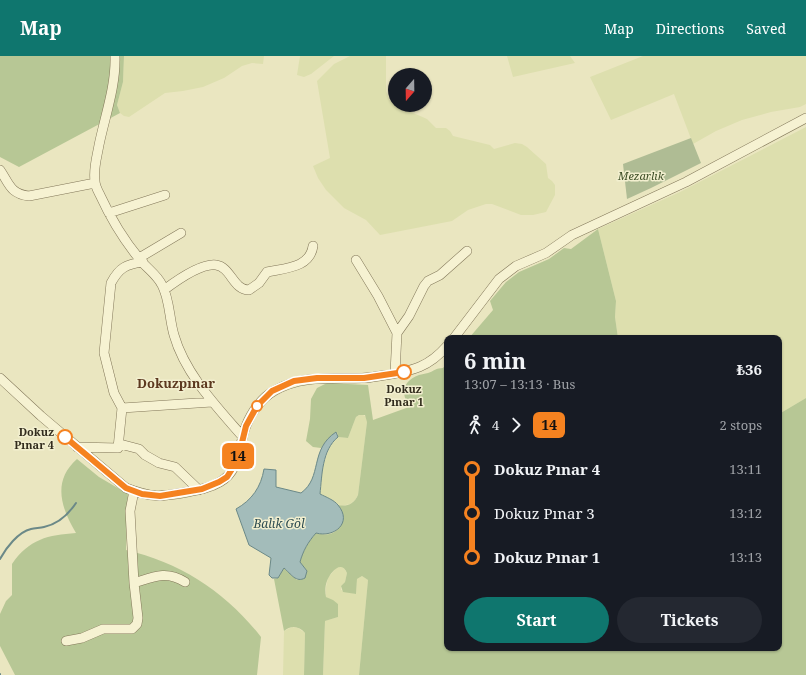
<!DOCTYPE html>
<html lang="en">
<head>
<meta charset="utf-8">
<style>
	body { margin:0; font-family:"Noto Serif",serif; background:#242831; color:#f1f3f6; height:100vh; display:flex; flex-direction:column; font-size:15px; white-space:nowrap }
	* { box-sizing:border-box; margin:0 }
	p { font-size:13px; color:#9ea1a6 }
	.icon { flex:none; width:22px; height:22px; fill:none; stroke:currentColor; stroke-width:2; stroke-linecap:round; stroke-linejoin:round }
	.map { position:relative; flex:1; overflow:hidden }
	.details { position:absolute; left:444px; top:279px; width:338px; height:316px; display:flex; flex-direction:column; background:#171b24; border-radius:8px; box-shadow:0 1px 3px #0004 }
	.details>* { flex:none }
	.badge { padding:0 8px; border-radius:6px; font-size:14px; line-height:26px }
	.needle { width:26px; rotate:200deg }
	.fabs { position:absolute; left:388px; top:12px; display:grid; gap:8px }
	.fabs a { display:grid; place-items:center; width:44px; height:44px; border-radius:50%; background:#171b24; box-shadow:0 1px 3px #0004; font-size:20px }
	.map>.badge { position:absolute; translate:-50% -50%; box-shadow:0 0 0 2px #fff }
	.legs { display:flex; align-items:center; gap:6px; height:44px; padding:0 20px; font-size:13px }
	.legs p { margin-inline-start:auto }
	.headline { display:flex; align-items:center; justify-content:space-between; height:68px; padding:0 20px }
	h1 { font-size:22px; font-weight:700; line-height:30px }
	.primary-button { display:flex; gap:8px; margin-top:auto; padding:8px 20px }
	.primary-button a { flex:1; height:46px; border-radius:24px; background:#0f766e; color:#fff; font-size:16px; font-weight:700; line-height:46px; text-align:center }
	.primary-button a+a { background:#242831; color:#f1f3f6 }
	ul { padding:0 20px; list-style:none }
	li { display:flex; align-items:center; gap:14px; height:44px; font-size:15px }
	li i { display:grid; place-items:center; width:6px; height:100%; margin:0 5px; background:currentColor }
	li i::after { content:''; width:10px; height:10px; margin:-5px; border:3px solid; border-radius:50%; background:#171b24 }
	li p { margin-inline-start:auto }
	li:first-child i { background:linear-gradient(#0000 50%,currentColor 0) }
	li:last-child i { background:linear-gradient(currentColor 50%,#0000 0) }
	header { display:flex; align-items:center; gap:24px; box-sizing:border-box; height:56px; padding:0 20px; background:#0f766e; color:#fff }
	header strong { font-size:19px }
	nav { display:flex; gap:22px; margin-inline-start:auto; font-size:14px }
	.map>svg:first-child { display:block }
	.farmland { fill:#dddfae }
	.green { fill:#b7c795 }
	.cemetery { fill:#afbc94 }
	.water { fill:#a3bcba; stroke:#6b8988 }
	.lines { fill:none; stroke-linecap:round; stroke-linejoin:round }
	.stream { stroke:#6b8988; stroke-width:2 }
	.minor-casing { stroke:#827759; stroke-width:10 }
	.minor { stroke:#f6f2d2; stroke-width:9 }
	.line-1-casing { stroke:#fff; stroke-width:9 }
	.line-1 { stroke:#f58220; stroke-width:6 }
	.stop-1-dot { fill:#fff; stroke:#f58220; stroke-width:2 }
	.labels { text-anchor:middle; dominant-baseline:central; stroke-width:3; stroke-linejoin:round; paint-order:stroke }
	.park-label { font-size:11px; font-style:italic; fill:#3b4d25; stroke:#f2efcf }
	.stop-label { font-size:11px; font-weight:bold; fill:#322c1d; stroke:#f2efcf }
	.water-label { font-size:12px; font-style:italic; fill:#2d4c51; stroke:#f2efcf }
	.quarter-label { font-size:13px; font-weight:bold; fill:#5c381f; stroke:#f2efcf }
</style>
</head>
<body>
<header>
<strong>Map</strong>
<nav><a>Map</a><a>Directions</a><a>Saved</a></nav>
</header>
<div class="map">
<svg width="806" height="619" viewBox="0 0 806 619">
	<rect width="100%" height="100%" fill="#eae6c0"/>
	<!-- farmland -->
	<path class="farmland" d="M124,0H264L263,8L252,7L242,10L224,22L203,31L183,35L165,37L129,61L124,60L120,57L117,49L123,26Z
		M300,0H334L311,18L304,21L297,19Z
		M350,0H386V35L389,43L395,49L427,63L436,72H446L450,75L453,80L490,89L494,93L515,87L522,88L527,91L546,108L548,122L552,125L555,129V139L546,156L533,159H521L492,148H486L468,154L452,165L380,179L366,164L344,152L326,134L318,122L313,110L330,102L317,25L334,8Z
		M507,0H570L575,7L513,21Z
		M643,0H806V48L800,51L771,56L742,64L716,75L693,88L674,38L611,64L590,21Z
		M806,71V342L779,358V282H618L615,261L616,245L598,173L680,136Z
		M361,358L367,361V366L358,439L355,444L350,448L341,450L320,438L323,409L332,386L338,381L348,382L356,361Z
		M337,511H343L347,517L345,526L341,530V534L356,538L357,523L362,520L368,524L359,619H323L325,565L338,561V548L326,541V531L328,522Z
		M292,571L298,572L305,577L304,619H283L284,575Z"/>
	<!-- green -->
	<path class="green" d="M0,0H124L123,26L117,49L120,57L19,111L0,101Z
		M598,173L616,245L615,261L618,282H469L493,254L490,245L506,226L519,216L549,203L564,192L571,193Z
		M447,307V592H779V358L806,342V619H359L368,524L362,520L357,523L356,538L343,536L341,530L345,526L347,517C341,503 330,517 327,525C325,530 325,535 326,541L333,544L338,548V561L325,565L323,619H304L305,577C299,570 291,569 284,575L274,523L278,522L284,512L297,524L307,515L300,506C303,495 308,486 316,477C329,481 341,477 341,462C341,457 341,453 338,449C347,451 354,448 358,439L367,366L365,359H359L356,361L348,382L338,381L337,376L327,384L321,392L313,391L306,385L310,363L311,343L317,332L327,327L368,329L373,364L409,351C401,338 402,325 419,319C422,318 425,318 428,317C434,315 436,312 443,312Z
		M77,403L99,421L128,438L126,494C181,507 226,536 261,581L257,619H15L0,590V558L6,545L12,539V508C29,483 48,479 76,477C61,452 52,425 77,403Z"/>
	<!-- cemetery -->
	<path class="cemetery" d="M691,82L701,107L651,132L627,143L623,108Z"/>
	<!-- water -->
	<path class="water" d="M336,376L338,381C322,394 322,419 320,438C326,441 334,444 338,449C353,467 334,482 316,477C308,486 303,495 300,506L307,515L305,522C296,527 291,518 284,512L278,522H272L269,519L271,502L249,489L236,453C252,444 261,431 264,413L276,414V431L301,437C323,421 309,394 336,376Z"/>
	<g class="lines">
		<!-- stream -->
		<path class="stream" d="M0,503C6,492 18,476 31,473C35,472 40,472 44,471C58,468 68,459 76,447
			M0,618V619"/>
		<!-- minor casing -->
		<g class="minor-casing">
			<path id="minor" d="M115,0C116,30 105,60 99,89C97,101 93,113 95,125C95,130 98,135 100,139C111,163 125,186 142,206C149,214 157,219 162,229C170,244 169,262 174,279C185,318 217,351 243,381
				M0,114C9,127 10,138 29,140L95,127
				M109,157L165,139
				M139,202L181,177
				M356,204L378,240L397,277
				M164,234C176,225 201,207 216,209C231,211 233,234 249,234L259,227L267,216C285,212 310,212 313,190
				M454,282L499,223L516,210L546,197L572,179L686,126L806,62
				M395,317L397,277L409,260L424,230L428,225L440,219L467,195
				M0,322L41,360L126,432C152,442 161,441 188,436C199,434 210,432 220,426C241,414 238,390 246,370C251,357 261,342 274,335C301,319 332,323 362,322C370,322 378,320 386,319C412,315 429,311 447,290
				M122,352L212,346
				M120,388L139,393L145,399L159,407L175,411L199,434
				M77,391L118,392L122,352L114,337L104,297L111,227C119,212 126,208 143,206
				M134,527C153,521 166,514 185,526
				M66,585L82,582L103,573H132L137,568L138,562L134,527L130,455L134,435"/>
		</g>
		<!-- minor -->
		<use href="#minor" class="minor"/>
	</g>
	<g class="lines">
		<!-- line-1 casing -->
		<g class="line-1-casing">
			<path id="line-1" d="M65,381L126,432L142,438L160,440L202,433L219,426L227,421L232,413L238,403L246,370L257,350L272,335L294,325L317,322H364L404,316"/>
		</g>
		<!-- line-1 -->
		<use href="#line-1" class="line-1"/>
	</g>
	<!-- markers -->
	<g class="stop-1-dot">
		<circle cx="404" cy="316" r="7"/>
		<circle cx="257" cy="350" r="5"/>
		<circle cx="65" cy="381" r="7"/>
	</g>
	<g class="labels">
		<!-- park labels -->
		<g class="park-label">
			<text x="641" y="119">Mezarlık</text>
		</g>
		<!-- stop labels -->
		<g class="stop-label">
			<text x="404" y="332">Dokuz<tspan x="404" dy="13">Pınar 1</tspan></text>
			<text x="54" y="375" text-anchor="end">Dokuz<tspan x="54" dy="13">Pınar 4</tspan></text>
		</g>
		<!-- water labels -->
		<g class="water-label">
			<text x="279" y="467">Balık Göl</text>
		</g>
		<!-- quarter labels -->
		<g class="quarter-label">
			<text x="176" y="327">Dokuzpınar</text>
		</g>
	</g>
</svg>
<div class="fabs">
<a><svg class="needle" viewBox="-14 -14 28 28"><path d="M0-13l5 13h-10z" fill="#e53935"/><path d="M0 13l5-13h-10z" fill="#9ea1a6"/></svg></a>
</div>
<b class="badge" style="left:238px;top:400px;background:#f58220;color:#111">14</b>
<section class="details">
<div class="headline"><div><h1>6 min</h1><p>13:07 – 13:13 · Bus</p></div><b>₺36</b></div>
<div class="legs"><svg class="icon" aria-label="walk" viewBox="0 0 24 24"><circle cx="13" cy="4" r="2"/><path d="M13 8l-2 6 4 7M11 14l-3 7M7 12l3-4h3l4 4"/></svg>4<svg class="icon" aria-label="forward" viewBox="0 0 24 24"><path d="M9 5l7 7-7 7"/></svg><b class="badge" style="background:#f58220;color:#111">14</b><p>2 stops</p></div>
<ul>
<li><i style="color:#f58220"></i><b>Dokuz Pınar 4</b><p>13:11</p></li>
<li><i style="color:#f58220"></i><span>Dokuz Pınar 3</span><p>13:12</p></li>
<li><i style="color:#f58220"></i><b>Dokuz Pınar 1</b><p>13:13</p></li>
</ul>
<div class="primary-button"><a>Start</a><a>Tickets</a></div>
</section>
</div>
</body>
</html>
